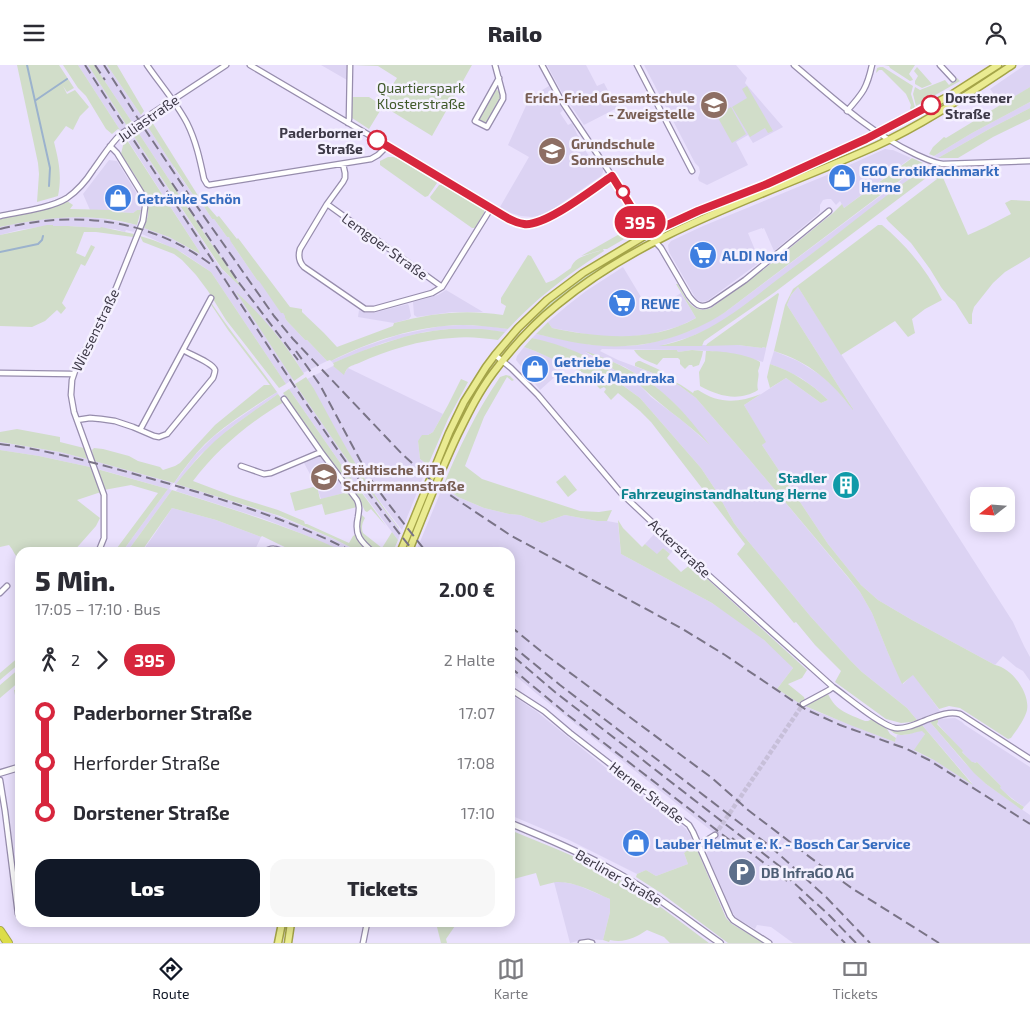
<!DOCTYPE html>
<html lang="de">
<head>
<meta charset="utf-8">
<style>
	body { margin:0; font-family:"Exo 2",sans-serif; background:#f7f7f7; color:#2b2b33; height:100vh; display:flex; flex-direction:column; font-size:19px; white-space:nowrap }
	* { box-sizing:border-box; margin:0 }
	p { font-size:16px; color:#7c7c81 }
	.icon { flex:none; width:28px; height:28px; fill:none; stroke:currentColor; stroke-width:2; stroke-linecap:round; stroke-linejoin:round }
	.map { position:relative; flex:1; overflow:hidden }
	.sheet { position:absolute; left:15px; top:482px; width:500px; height:380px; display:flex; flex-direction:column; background:#fff; border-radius:15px; box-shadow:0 2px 12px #0003 }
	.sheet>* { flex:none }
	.badge { padding:0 10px; border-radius:16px; font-size:18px; line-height:32px }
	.needle { width:32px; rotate:253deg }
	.buttons { position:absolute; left:970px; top:422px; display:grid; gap:10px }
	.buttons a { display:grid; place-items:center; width:45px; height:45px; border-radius:10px; background:#fff; box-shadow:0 2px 12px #0003; font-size:25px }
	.map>.badge { position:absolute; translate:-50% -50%; box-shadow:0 0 0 2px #fff }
	.legs { display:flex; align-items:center; gap:8px; height:55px; padding:0 20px; font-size:16px }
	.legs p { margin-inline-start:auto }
	.summary { display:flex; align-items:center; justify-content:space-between; height:85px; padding:0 20px }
	h1 { font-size:28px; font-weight:800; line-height:38px }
	.button { display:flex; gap:10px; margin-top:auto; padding:10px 20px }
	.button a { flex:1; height:58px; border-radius:15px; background:#111827; color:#fff; font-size:20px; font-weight:800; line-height:58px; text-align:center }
	.button a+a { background:#f7f7f7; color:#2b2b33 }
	ul { padding:0 20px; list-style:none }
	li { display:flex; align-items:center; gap:18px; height:50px; font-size:19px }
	li i { display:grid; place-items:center; width:8px; height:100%; margin:0 6px; background:currentColor }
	li i::after { content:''; width:12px; height:12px; margin:-6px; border:4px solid; border-radius:50%; background:#fff }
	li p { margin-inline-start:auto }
	li:first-child i { background:linear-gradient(#0000 50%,currentColor 0) }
	li:last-child i { background:linear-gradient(currentColor 50%,#0000 0) }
	header { display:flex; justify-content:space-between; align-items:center; height:65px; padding:0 20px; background:#fff; font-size:22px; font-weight:800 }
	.tabs { display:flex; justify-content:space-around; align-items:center; height:70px; border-top:1px solid #e1e1e2; background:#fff; font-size:14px; color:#7c7c81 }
	.tabs a { display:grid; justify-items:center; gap:2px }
	.tabs .current { color:#111827 }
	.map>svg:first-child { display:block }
	.built { fill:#dcd3f3; fill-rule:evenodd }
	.green { fill:#d1ddc9 }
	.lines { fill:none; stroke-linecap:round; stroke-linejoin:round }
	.stream { stroke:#9bb2cd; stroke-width:2 }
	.street-tunnel { stroke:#c7bfd9; stroke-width:4.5; stroke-dasharray:4.5 2; stroke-linecap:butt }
	.street-casing { stroke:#978dad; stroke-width:7 }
	.secondary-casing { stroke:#978dad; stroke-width:8 }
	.primary-casing { stroke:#a4a448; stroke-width:9 }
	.highway-casing { stroke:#a4a448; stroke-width:10 }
	.street { stroke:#fff; stroke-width:4.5 }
	.secondary { stroke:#fff; stroke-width:5.5 }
	.primary { stroke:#eaeb91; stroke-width:6 }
	.highway { stroke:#dcdd48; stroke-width:8 }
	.rail { stroke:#7a7487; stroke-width:2; stroke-dasharray:10 5; stroke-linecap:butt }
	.line-1-casing { stroke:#fff; stroke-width:11 }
	.line-1 { stroke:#d7263d; stroke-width:8 }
	.stop-1-dot { fill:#fff; stroke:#d7263d; stroke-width:2.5 }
	.labels { text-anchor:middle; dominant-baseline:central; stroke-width:5; stroke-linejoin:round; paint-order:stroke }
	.park-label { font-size:14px; fill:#40592a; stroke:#f5f1ff }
	.education-label { font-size:14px; font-weight:bold; fill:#785e54; stroke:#f5f1ff; text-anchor:start }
	.stop-label { font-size:14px; font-weight:bold; fill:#3d3947; stroke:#f5f1ff; text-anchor:start }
	.street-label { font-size:14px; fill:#3d3947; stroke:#f5f1ff }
	.shop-label { font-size:14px; font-weight:bold; fill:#366cbe; stroke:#f5f1ff; text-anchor:start }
	.culture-label { font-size:14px; font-weight:bold; fill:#0d838f; stroke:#f5f1ff; text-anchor:end }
	.service-label { font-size:14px; font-weight:bold; fill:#4e5e75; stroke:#f5f1ff; text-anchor:start }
</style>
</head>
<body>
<header><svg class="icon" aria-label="menu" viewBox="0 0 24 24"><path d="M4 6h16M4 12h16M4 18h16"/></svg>Railo<svg class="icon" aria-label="person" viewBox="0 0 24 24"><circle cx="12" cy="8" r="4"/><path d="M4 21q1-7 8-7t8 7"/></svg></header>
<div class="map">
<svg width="1030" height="878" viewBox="0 0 1030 878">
	<rect width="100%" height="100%" fill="#eae1fd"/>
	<!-- built -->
	<path class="built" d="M78,0H88L127,61L120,65Z
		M94,0H107L141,50L140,52L132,57Z
		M321,0H347V15Z
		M547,0H586L597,21L604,18L617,43L584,60L561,26Z
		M644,0H736L747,13L745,18L783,62L753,78L748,70L736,77L748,100L707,120L699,116L698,113L700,107L699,102L695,98Z
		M1025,0H1030V22L1002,40L990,24Z
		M549,21L563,45L560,48L568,60L572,58L577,69L582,76L580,78L592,95L595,94L603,104V107L601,111L552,145L542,150L532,152L521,151L511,148L500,142L529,92L508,80L530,32Z
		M1030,37V43L991,63L938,93L934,91L972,68Z
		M144,58L146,59L166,90L174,101V103L198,137H201L212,154H214L227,172H229L231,175V177L257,215H259L281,247L283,248L286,251L285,253L287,256L305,275H307L327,296L303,308L295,294L275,268L238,229L293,314L286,319L211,207L183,188L142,169L144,163L169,172L198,188L199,186L125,71L131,67L221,204L242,222L208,174L136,64Z
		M885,84L891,85H893L911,93L844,143L840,136L836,140L831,134H827L823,135L820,140V146L818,149L774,186L764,163L762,164V163L748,168L760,197L707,236L701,237L696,234L669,187L668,180L671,176L703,161L827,110Z
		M109,95L117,96L137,129L141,138V145H137L133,148L117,147L113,145H90L83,129Z
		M923,99L928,101L896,124L742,243L715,261L690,272L663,280H738L762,283L763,282L766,283V284L763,297L742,291L710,286L692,285L678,287L677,285L602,284L600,286L618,295L663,312L680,321L696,333L749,394L860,527L872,548L888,588L903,619L913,609L940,646L917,655L907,643L862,607L850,595L811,552L743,470L734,458L715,424L701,403L640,333L613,313L616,310L595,296L566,283L532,273L536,269L592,280L626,281L641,280L662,275L692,265L724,248ZM585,287L608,295L625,302L646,315L657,323L676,340L710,380L684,357L651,332L632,312L628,315L605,298Z
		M86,152L104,154L137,160L134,167L126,165L125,167L115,164L68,161H53V160L19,165L0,170V162L30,155L51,153Z
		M623,202L650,247L681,228L696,253L680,261L652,269L634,271L616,272L597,271L552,263L548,257L568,240L586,226Z
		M798,222L1013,557L1024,581L1030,592V616L1023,606L1016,602L1003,591L995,600L912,555L878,535L861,520L828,479L762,380L765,377L744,340L786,313L821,338L828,335L816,324L801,313L783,304L770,299L774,286L798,296L822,311L835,323L853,344L787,240L791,230Z
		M446,225L483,247H452L417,252L414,250L413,237L438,230Z
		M408,239L409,241L411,251L409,254L394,258L358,252L359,245L366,248H373Z
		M462,260L488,261L508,264L505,267L474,264H449L424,267L383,278L333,298L331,296L360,283L398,270L441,261Z
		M524,282L535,286L568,300L540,325L516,295L517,291Z
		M333,301L344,309L348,303L443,349L433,367L418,376L420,394L428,400L402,465L372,426L356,401L307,314Z
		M296,320L341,386L369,425L401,467L398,475L343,402L289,324Z
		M277,327L278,329L233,361L200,390L176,419L174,418L195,390L213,372L230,359Z
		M0,377L60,387L87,394L90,402L39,391L0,385Z
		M317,391L322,393L348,427L321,434L316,420L304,398Z
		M95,396L173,418L169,424L172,425L127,487H122L168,424L98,404Z
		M180,420L275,450L332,473L360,487H345L295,466L264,454L176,426Z
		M443,421L458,432L484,443L509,449L520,450L542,458L565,450L597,456H607L618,458L621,489L712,538L751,564L764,575L784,593L793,603L777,624L805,641L818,647L895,677L897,670H905L922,665L925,669L915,686L934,695L972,718L922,660L930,657L964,697L986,719L1030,750V878H793L771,862L757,860L755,864L736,853L727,839L724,828L707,790V787L718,771L537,629L510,606V488H421L417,484Z
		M172,443L216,455L261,472L254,487L141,488L156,467Z
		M656,467L675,484L670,489L663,483L657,490L645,479Z
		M510,629L536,646L611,707L685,763L690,770L695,780L684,788L688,799L656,811L646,805L637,809L569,775L510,750Z
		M955,653L962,657L965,660L1030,702V736L1024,742L1013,734L999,723L1001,721L977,697L975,698H972L937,658L938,657V654Z
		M554,817H563L577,820L610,834V847L603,875L585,874L570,878Z"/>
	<!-- green -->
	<path class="green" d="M17,0H59L74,23L67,27L63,21L67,29L75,25L89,42L80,51L73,65L66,61L54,77C59,97 62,111 58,131L37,137L39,109L38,98Z
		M63,0H78L120,65L118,64L112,69L106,64L86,31L78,23Z
		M88,0H94L132,57L127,61Z
		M107,0H117L144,46L141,50Z
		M352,0H472L432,71L383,41L369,64L352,53V32H369L380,39L397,13L378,1Z
		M884,0H915L909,9L912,13L913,15L910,16L890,3L889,1Z
		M880,2H883L913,21L911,29L915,42L911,45L910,43L911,40L906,29L882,5H879L876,8L877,3Z
		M917,2L932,19L922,23L915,19V16L918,11L914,6Z
		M957,13L960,16L916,41L913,29L915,22L920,25L945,15L949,20Z
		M747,21L773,66L768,68L765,63L750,72L732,42L747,33L742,24Z
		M1030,22V37L972,68L934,91L929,89L933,82L944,72L946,73Z
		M495,25H497L500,27L501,33L489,56C485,59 483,59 480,56L479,51Z
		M731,42L746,69L732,78L717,51Z
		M1030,43V54L993,72L958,93H938L991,63Z
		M152,57L197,129L217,152L219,151L237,174L238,173L290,242L302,244V247L324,268L337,282L393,261L394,258C432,248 464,244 503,250L506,241L501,238V233L528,190L531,191L546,218L554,215L571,203C574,191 592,189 602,185L581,191L623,167L624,165V162L630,156L633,164L631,170L607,184H603L604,186C569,209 536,233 508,264C492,262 477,260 461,260C416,261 371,276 331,296L330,295L327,296L307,275H305L287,256L285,253V251L283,248H281L259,216L257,215L231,177L229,172H227L214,154H212L201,137H198L166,90L146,59Z
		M136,64L208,174L244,225L222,204L131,67Z
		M125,72L199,186L200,189L169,172L144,163C145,158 148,153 148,148C150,129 131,105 121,89Z
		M388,92H393L397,93L436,117L437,118L428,131L425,132L380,100V96Z
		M912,93L923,98L724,248C685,273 638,286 592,280C573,278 555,273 536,269L548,257L552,263C600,273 652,278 696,253L676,219H678C686,233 692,250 711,243L763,205L833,148L842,139L844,143Z
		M928,101L932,103C933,106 933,108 930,110L775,227L704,276L702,281H659C711,271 745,239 786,208C823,181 858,152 894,125C905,117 917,109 928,101Z
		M941,108L968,170L986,162L1011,149L1005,138L1011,135L1030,136V192L1005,207L993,218L974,242L972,249V259H969L955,237L948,231L941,222L930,204L911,178L888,156L886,153L937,114L936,112Z
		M439,120H442L484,145V148L475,163H472L431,134L430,132Z
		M67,136L73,140L70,144L113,145L117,147L133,148L137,145H141L137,160C91,147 46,152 0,162V154L48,143Z
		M47,160H53V161H68L100,163L101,162L134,169L133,172L96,167H84L76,188L85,192L91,180L95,182L85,201L81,199L62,238L66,243L61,249L57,245L45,256L32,262L0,261V170Z
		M878,160H882C907,181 927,205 942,235L925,244L912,254L915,268L908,272L895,256L841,290L798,222L791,230L787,240L853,344V345C831,316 809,297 774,286L785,240L793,224Z
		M140,171L153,175L176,184L211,207L286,319L279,323L226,255L208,226L196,210L182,195L174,189L143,177Z
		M634,180L635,182C595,205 559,233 526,265H524C533,255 541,245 551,237C576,214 605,198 634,180Z
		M236,227C261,249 286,279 304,309L294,316Z
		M778,228L779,229L766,283L763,282L762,283L738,280L706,281L707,279Z
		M210,238L212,239C232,269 256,297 277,327C252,343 226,359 205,379C193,391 183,405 174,418L94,396L92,385L94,383L103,384L129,391L138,396L160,402L163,405L175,401L180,398L215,360L264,320H270L228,265Z
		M449,264H482L505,267L498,275C483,273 468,271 452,273C420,275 387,285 359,298C356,299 350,301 348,303C346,305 345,307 344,310L333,301L334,300L333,298C371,282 409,267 449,264Z
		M532,273C563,280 592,291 616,310L614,314L640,333L701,403L715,424L734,458L743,470L811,552L850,595L862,607L907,643L917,655L912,657L901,658L886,654L835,617L841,606L815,580L796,557L794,558L737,489L745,479L651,357L640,346L618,328L611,335L604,327L606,324L604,322L600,324L586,309L535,286L524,282Z
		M634,285H677L678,287L692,285L703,286L702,291L699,300L693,302L692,300H689L685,304L680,299V295L678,293H663L657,300C648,296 639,294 634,285Z
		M585,286C617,297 648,312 672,336C686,349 698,365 710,380C685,355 655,338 632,312L628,315L605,298Z
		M706,286C722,286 747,289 760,297V300L758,306C760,311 756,318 758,325C739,337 718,331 700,321L699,307L705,296Z
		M638,296H640L662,306L666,312L681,320L693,328L694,326L698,325C719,339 738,338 761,329L744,340L766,377L762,380L828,479L861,520L878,535L912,555L995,600C1012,603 1030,628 1027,645C1025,654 1016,666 1011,673L1008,674L960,643L949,641L939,644L913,610L902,619L888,588L872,548L860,527L848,512L749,394L696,333L680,321L663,312L635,301V298Z
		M770,299C792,306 812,319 828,335L821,338L786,313L770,323L767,312Z
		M487,306L488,307L474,329L467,343L435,413L434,412C449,375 464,339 487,306Z
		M506,310L510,311L514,315L512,316L507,312L484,352L465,401L482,414L580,446L599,447L612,445L607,456H597L565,450L542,458L520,450L509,449L484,443L458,432L443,421C459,383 476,347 500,312Z
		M306,312L314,324C340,372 365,420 399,463V464L369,425L341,386L295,319Z
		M461,314L468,317L448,354L428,400L420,394L418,376L422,370H428L433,367L448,340Z
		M289,324L343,402L386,461L371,444L367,447L365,446L360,436L322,384L283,328Z
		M278,329L284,337C250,357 217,384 193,416L230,430L278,445L304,456L305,459H307L349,478L353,471L356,469L362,481L370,487H360L332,473L280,451L176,419C188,404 201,389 215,376C235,358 257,344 278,329Z
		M17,364L60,372V377L84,383L87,394L60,387L0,377V367Z
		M0,385L39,391L90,402L101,427L77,435L100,453L96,461L73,487L20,488V496C15,491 14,486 9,480L0,482Z
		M97,404L168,424L122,487H114L158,428L131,420L104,425Z
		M565,410L577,425L568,432L556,417Z
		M317,421L320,434L348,427L356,437L357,442L325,450L322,439L295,446L290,428Z
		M172,425C231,444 289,461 345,487H295L262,471L261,472L216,455L172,443L141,487H127Z
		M362,450L365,453C362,458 361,463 363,468L382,483L392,467L398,475L393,487H378C364,476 356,471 360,451Z
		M618,455L623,463L642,482L645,479L657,489L663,483L670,489L667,493L681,507L691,499L807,605L802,613L788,619L804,632L805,635L799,638L777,624L793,603L764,575L712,538L621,489Z
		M20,591V598L0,615V608Z
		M20,603V616L0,633V620Z
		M20,624V656L14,625Z
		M828,629C836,646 848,649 865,656H868L872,654L887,664L890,669L896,673L895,677L850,660L805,641Z
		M938,654V657L937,659L963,686L962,687L972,697H973L975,698L977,697L1001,721L1000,723L1012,734L1024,742L1022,745L986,719L974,708L930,657Z
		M922,660L973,720L934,695L914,685L925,669L922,666C910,668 899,675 889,664L903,665Z
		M510,765C549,781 589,796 625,818C654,836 682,858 709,878H670L664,872L647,865C635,873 625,878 610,875L609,877L603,875L610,847V834C593,827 575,816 556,817C550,818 545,820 540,821L536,808L510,815Z
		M695,780L726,853L732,859L764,878H728L661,828L636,812L637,809L646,805L656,811L688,799L684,788Z
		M436,858H457L446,874L447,878H441Z"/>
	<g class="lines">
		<!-- stream -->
		<path class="stream" d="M27,0L50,103L49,121
			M36,35L67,14
			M0,187L38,179L42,175L43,171"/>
		<!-- street-tunnel -->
		<path class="street-tunnel" d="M715,770L803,639"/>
		<!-- street casing -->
		<g class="street-casing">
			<path id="street" d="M147,0C160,19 176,37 187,58C196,76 200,95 204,114L207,119L209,120L371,94L378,90L387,81
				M250,0L515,156L523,159H531L546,154L612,111
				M495,0L503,30V34L487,62L475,56L499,13
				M542,0L561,35L612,111L648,169L661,183L689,231C695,239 700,244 710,239L745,215L823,151L829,146
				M637,0L692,106
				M794,0C832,32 869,67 915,89C924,93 933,98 943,99L1030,96
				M940,0L953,14
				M847,46C863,28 867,23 872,0
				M348,58L349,54L350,0
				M343,99L345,108V113L343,117L327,139L300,184C298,191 299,197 304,202L365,244H374L432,228L442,222L491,143
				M327,139L442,222
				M0,151C19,147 51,143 67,133C77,126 86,116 93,105C102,93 110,79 121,69L226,0
				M495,290L511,303L538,330L621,428L705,507L833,622C846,631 881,661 895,663C906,664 916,659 926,655C937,651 948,646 960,649L1030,694
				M0,308L73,309
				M284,334L321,387L357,435C360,441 359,445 358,452C354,470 360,476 374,488
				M77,355L90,353L101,354L115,356L133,362L154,371L159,372L167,369L213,313C214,310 215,308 215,305C213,298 189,289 183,285
				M140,365L211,233
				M241,401L264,409L271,408L321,387
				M98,488L104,473V430L74,347L71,330L72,315L76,303L104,250L114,228L143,156L145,142L144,135L141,127L117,88L110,81
				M263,488C271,482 277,483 285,488
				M0,528L7,521
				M510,624L544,646L570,668L689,760L693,767L730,851L733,855L769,878
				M803,639L829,625L833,622
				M0,715L5,746L18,849L20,850
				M699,780L715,770
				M363,878L367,858
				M581,878L588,877L592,878"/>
		</g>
		<!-- secondary casing -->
		<g class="secondary-casing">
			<path id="secondary" d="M0,708L20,702
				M510,758C543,772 577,785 608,803C648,824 683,852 720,878"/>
		</g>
		<!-- primary casing -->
		<g class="primary-casing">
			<path id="primary" d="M400,488L449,368L464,337L486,302L495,290L518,263L547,235L583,208L648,169L698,146L767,119L878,68L951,30L998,0
				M408,488C424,449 439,409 457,371C468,349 478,328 493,308C511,284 533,259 557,240C650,163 768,130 876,81C924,59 968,29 1012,0
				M278,878L282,858
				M288,878L291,858"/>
		</g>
		<!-- highway casing -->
		<g class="highway-casing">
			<path id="highway" d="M0,866L8,878"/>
		</g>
		<!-- street -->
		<use href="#street" class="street"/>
		<!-- secondary -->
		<use href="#secondary" class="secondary"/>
		<!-- primary -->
		<use href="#primary" class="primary"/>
		<!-- highway -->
		<use href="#highway" class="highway"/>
		<!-- rail -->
		<path class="rail" d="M85,0C137,81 191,162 244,244C298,327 352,411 415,488
			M95,0L105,15
			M104,0L142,60L189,130L274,251L293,274L402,389L424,409L441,424L510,470L681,563L725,590L805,644L840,660L907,684L929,695L1030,759
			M172,118L240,219L298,295
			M0,164C75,145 148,153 212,200
			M296,286L320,320L360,395L372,416L387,437L427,488
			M0,379C56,386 109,402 163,417C229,436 294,456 355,488
			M510,561L542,587L712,713L748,745L832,809L853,824L939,878
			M510,579L560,620L771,782L826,832L870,878
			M514,592L555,627L791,810
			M510,602L569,651L736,780
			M732,773L787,816
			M784,809L829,850L856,878
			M799,832L845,878"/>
	</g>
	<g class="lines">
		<!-- line-1 casing -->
		<g class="line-1-casing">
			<path id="line-1" d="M377,75L499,148C507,153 515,158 524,159C545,162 594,123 612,111L648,169L698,146L767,119L866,74L931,40"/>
		</g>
		<!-- line-1 -->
		<use href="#line-1" class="line-1"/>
	</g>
	<!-- icons -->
	<defs>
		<g id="school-disc" transform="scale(1.4375)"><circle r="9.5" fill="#8d6e63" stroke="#f5f1ff"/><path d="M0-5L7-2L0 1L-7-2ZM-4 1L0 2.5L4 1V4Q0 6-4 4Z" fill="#fff"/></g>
		<g id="shop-disc" transform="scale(1.4375)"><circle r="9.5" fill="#3f7fe0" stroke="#f5f1ff"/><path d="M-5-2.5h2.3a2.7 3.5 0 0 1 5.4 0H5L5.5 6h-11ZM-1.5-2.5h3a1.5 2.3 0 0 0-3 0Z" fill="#fff"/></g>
		<g id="supermarket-disc" transform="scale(1.4375)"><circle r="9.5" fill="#3f7fe0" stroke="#f5f1ff"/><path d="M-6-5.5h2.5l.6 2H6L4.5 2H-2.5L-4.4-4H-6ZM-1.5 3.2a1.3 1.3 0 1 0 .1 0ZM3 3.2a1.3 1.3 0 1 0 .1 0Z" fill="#fff"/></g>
		<g id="building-disc" transform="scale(1.4375)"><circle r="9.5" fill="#0f9aa8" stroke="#f5f1ff"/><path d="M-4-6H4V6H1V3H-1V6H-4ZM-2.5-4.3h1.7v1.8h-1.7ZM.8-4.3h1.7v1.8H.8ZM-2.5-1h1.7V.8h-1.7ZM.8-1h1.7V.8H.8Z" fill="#fff"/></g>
		<g id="parking-disc" transform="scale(1.4375)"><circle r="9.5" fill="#5c6f8a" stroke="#f5f1ff"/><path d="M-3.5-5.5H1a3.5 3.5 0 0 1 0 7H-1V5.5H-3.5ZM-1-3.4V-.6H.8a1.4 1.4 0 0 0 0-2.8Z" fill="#fff"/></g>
	</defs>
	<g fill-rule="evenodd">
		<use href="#school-disc" x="714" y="40"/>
		<use href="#school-disc" x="552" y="86"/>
		<use href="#shop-disc" x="842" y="113"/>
		<use href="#shop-disc" x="118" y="133"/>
		<use href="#supermarket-disc" x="703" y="190"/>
		<use href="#supermarket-disc" x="622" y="238"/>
		<use href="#shop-disc" x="535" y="304"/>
		<use href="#school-disc" x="324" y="412"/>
		<use href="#building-disc" x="846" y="420"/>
		<use href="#shop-disc" x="636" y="778"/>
		<use href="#parking-disc" x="742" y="807"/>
	</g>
	<!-- markers -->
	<g class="stop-1-dot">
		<circle cx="931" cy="40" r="9"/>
		<circle cx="377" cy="75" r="9"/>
		<circle cx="623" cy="127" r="6"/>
	</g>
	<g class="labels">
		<!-- park labels -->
		<g class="park-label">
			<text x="421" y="22">Quartierspark<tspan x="421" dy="16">Klosterstraße</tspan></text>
		</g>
		<!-- education labels -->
		<g class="education-label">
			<text x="695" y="32" text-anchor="end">Erich-Fried Gesamtschule<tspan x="695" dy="16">- Zweigstelle</tspan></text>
			<text x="571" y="78">Grundschule<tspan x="571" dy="16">Sonnenschule</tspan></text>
			<text x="343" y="404">Städtische KiTa<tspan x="343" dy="16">Schirrmannstraße</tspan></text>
		</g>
		<!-- stop labels -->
		<g class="stop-label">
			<text x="945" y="32">Dorstener<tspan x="945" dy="16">Straße</tspan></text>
			<text x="363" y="67" text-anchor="end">Paderborner<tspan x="363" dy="16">Straße</tspan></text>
		</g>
		<!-- street labels -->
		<g class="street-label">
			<text transform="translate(148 53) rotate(-35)">Juliastraße</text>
			<text transform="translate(385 181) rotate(36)">Lemgoer Straße</text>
			<text transform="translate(95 265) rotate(-64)">Wiesenstraße</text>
			<text transform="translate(680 483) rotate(43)">Ackerstraße</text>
			<text transform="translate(647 727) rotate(38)">Herner Straße</text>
			<text transform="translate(619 812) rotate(30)">Berliner Straße</text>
		</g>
		<!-- shop labels -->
		<g class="shop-label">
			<text x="861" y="105">EGO Erotikfachmarkt<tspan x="861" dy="16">Herne</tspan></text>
			<text x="137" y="133">Getränke Schön</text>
			<text x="722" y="190">ALDI Nord</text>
			<text x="641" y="238">REWE</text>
			<text x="554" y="296">Getriebe<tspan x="554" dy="16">Technik Mandraka</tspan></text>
			<text x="655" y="778">Lauber Helmut e. K. - Bosch Car Service</text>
		</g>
		<!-- culture labels -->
		<g class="culture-label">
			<text x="827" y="412">Stadler<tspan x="827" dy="16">Fahrzeuginstandhaltung Herne</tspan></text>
		</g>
		<!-- service labels -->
		<g class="service-label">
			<text x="761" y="807">DB InfraGO AG</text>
		</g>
	</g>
</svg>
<div class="buttons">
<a><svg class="needle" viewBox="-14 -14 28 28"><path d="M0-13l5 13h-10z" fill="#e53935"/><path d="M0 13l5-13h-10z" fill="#7c7c81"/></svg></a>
</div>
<b class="badge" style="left:640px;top:157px;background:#d7263d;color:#fff">395</b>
<section class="sheet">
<div class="summary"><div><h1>5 Min.</h1><p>17:05 – 17:10 · Bus</p></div><b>2.00 €</b></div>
<div class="legs"><svg class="icon" aria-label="walk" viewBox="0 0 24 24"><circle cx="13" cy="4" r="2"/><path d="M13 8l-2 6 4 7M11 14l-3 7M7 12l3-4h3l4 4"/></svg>2<svg class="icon" aria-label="forward" viewBox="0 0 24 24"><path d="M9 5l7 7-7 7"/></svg><b class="badge" style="background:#d7263d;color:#fff">395</b><p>2 Halte</p></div>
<ul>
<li><i style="color:#d7263d"></i><b>Paderborner Straße</b><p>17:07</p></li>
<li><i style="color:#d7263d"></i><span>Herforder Straße</span><p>17:08</p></li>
<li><i style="color:#d7263d"></i><b>Dorstener Straße</b><p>17:10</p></li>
</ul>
<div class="button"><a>Los</a><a>Tickets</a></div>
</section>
</div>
<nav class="tabs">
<a class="current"><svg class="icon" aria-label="directions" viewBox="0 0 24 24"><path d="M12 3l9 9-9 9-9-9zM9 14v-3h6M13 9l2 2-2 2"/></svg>Route</a>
<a><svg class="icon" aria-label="map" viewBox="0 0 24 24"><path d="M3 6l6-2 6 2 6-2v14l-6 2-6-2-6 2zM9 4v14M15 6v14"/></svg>Karte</a>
<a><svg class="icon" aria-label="tickets" viewBox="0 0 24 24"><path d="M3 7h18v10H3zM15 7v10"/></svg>Tickets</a>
</nav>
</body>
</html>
